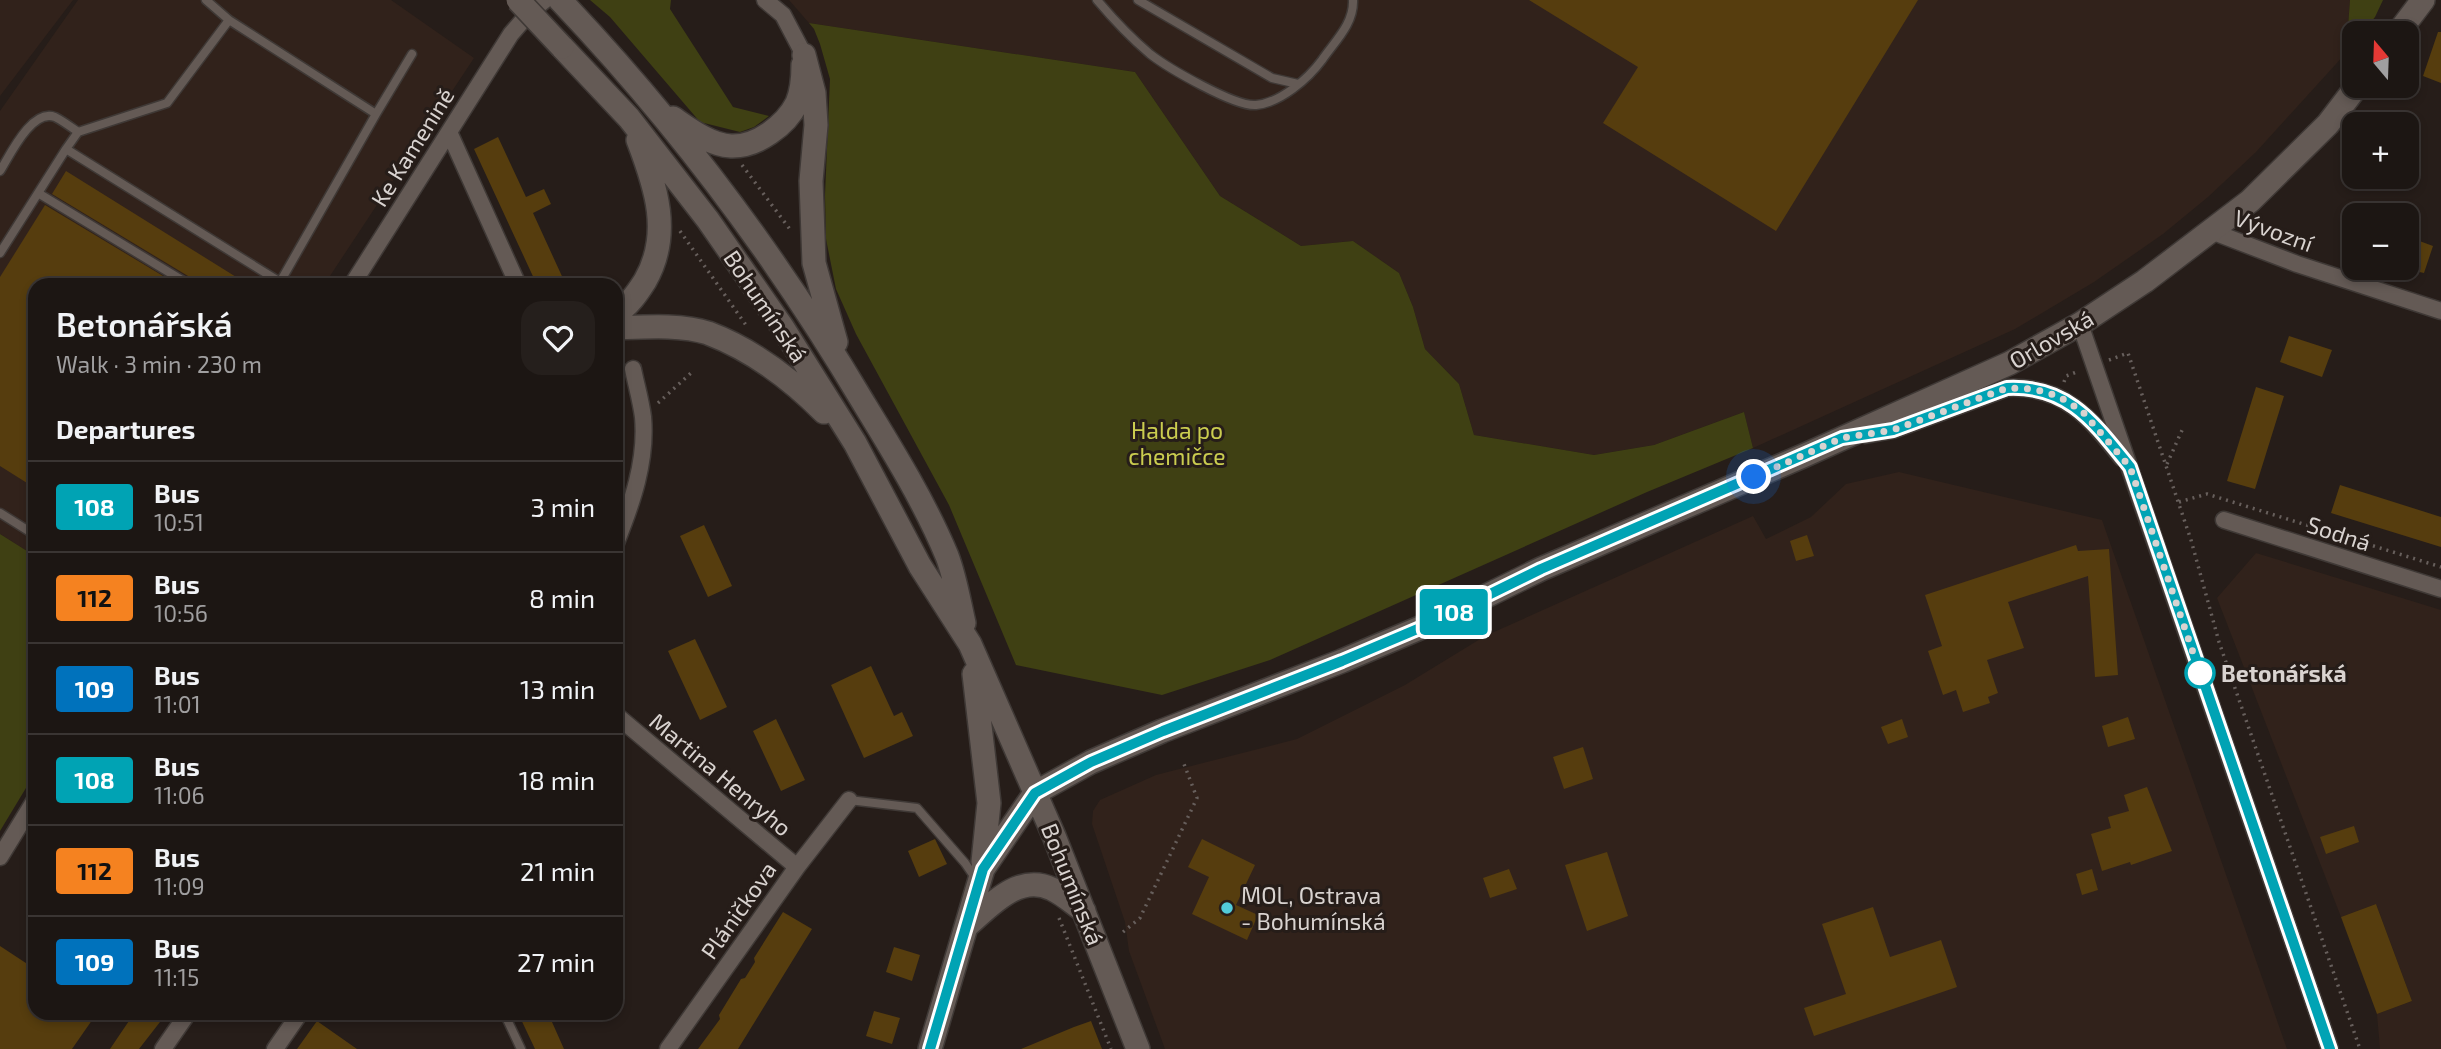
<!DOCTYPE html>
<html lang="en">
<head>
<meta charset="utf-8">
<style>
	body { margin:0; font-family:"Exo 2",sans-serif; background:#251f1c; color:#f1f3f6; height:100vh; display:flex; flex-direction:column; font-size:26px; white-space:nowrap }
	* { box-sizing:border-box; margin:0 }
	p { font-size:23px; color:#a09fa0 }
	.icon { flex:none; width:38px; height:38px; fill:none; stroke:currentColor; stroke-width:2; stroke-linecap:round; stroke-linejoin:round }
	.map { position:relative; flex:1; overflow:hidden }
	.side { position:absolute; left:28px; top:278px; width:595px; height:742px; display:flex; flex-direction:column; background:#1c1613; border-radius:21px; box-shadow:0 4px 10px #0003,0 0 0 2px #3a3533 }
	.side>* { flex:none }
	.badge { padding:0 14px; border-radius:5px; font-size:24px; line-height:46px }
	.needle { width:46px; rotate:341deg }
	.tools { position:absolute; left:2342px; top:21px; display:grid; gap:14px }
	.tools a { display:grid; place-items:center; width:77px; height:77px; border-radius:14px; background:#1c1613; box-shadow:0 4px 10px #0003,0 0 0 2px #3a3533; font-size:35px }
	.you { position:absolute; width:35px; height:35px; margin:-18px; border:5px solid #fff; border-radius:50%; background:#1a73e8; box-shadow:0 0 0 10px #1a73e833 }
	.map>.badge { position:absolute; translate:-50% -50%; box-shadow:0 0 0 4px #fff }
	h2 { padding:0 28px; font-size:26px; line-height:63px }
	.round { display:grid; place-items:center; flex:none; width:74px; height:74px; border-radius:21px; background:#251f1c }
	.head { display:flex; align-items:center; justify-content:space-between; height:119px; padding:0 28px }
	h1 { font-size:33px; font-weight:600; line-height:52px }
	ul { padding:0; list-style:none }
	li { display:flex; align-items:center; gap:21px; height:91px; padding:0 28px; border-top:2px solid #3a3533 }
	li div { flex:1 }
	li b { display:block; font-size:26px }
	li em { font-style:normal }
	li .badge { min-width:77px; font-weight:700; text-align:center }
	.map>svg:first-child { display:block }
	.built { fill:#31221b }
	.green { fill:#3f4013 }
	.building { fill:#563d0e }
	.lines { fill:none; stroke-linecap:round; stroke-linejoin:round }
	.lane-casing { stroke:#3f3936; stroke-width:11 }
	.street-casing { stroke:#3f3936; stroke-width:19 }
	.secondary-casing { stroke:#3f3936; stroke-width:26 }
	.path { stroke:#675f5c; stroke-width:3.5; stroke-dasharray:2 5; stroke-linecap:butt }
	.lane { stroke:#645a55; stroke-width:8 }
	.street { stroke:#645a55; stroke-width:16 }
	.secondary { stroke:#645a55; stroke-width:23 }
	.secondary-bridge-casing { stroke:#3f3936; stroke-width:26; stroke-linecap:butt }
	.secondary-bridge { stroke:#645a55; stroke-width:23 }
	.line-casing { stroke:#fff; stroke-width:16 }
	.line { stroke:#00a3b4; stroke-width:10 }
	.walk { stroke:#d9d3d0; stroke-width:7; stroke-dasharray:0 12.6 }
	.stop-dot { fill:#fff; stroke:#00a3b4; stroke-width:3.5 }
	.poi-dot { fill:#52cbd9; stroke:#261d19; stroke-width:2.5 }
	.labels { text-anchor:middle; dominant-baseline:central; stroke-width:6; stroke-linejoin:round; paint-order:stroke }
	.street-label { font-size:23px; fill:#d9d3d0; stroke:#261d19 }
	.park-label { font-size:23px; fill:#cacc4f; stroke:#261d19 }
	.stop-label { font-size:23px; font-weight:bold; fill:#d9d3d0; stroke:#261d19; text-anchor:start }
	.poi-label { font-size:23px; fill:#d9d3d0; stroke:#261d19; text-anchor:start }
</style>
</head>
<body>
<div class="map">
<svg width="2441" height="1049" viewBox="0 0 2441 1049">
	<rect width="100%" height="100%" fill="#261d19"/>
	<!-- built -->
	<path class="built" d="M0,0H73L0,96Z
		M78,0H391L474,58L324,285H35V556L0,534V111Z
		M789,0H2350L2346,53L2256,152L2208,197L2163,234L2094,282L2015,329L1753,448L1744,412L1654,445L1594,455L1474,435L1459,384L1425,349L1413,307L1399,273L1353,241L1301,246L1220,196L1135,72L809,23Z
		M1899,472L2102,520L2287,1049H1165L1129,951L1125,922L1092,824L1093,811L1100,800L1156,775L1297,739L1405,685L1485,636L1753,516L1766,539L1811,517L1846,484Z
		M2256,553L2441,610V1049H2380L2377,1014L2412,1001L2376,904L2341,917L2217,598Z"/>
	<!-- green -->
	<path class="green" d="M590,0H671L670,9L733,107L769,116L754,127L740,132L700,122L610,17Z
		M2350,0H2383L2375,17L2362,33H2354V44L2346,53Z
		M809,23L1135,72L1220,196L1301,246L1353,241L1399,273L1413,307L1425,349L1459,384L1474,435L1594,455L1654,445L1744,412L1753,448L1647,492L1270,660L1162,695L1016,665L949,505L856,334L836,289L826,239L825,195L830,79L820,44L814,29Z
		M0,534L35,556V773L0,831Z"/>
	<!-- building -->
	<path class="building" d="M1529,0H1918L1776,231L1603,123L1638,67Z
		M2438,32H2441V83L2423,76Z
		M498,137L526,197L544,189L551,204L533,213L566,285H537L474,149Z
		M66,171L249,285H196L193,279L52,194Z
		M45,205L178,285H35V488L0,466V277Z
		M2406,236L2433,246L2424,273L2406,269Z
		M2289,336L2332,350L2322,377L2280,362Z
		M2256,387L2284,396L2255,489L2227,481Z
		M2340,485L2441,517V547L2331,513Z
		M704,525L732,586L708,597L680,536Z
		M1807,535L1814,556L1796,561L1790,541Z
		M2076,545L2078,551L2109,549L2118,675L2095,677L2088,576L2008,602L2024,648L1987,660L1998,693L1988,697L1990,703L1963,712L1956,690L1943,695L1928,651L1942,646L1925,595Z
		M695,639L727,707L700,720L668,651Z
		M871,666L894,716L902,712L913,736L864,758L831,685Z
		M2128,717L2135,739L2108,747L2102,726Z
		M776,719L805,780L781,791L753,731Z
		M1902,719L1908,737L1888,744L1881,727Z
		M1583,747L1593,779L1564,789L1553,757Z
		M2147,787L2172,851L2131,865L2130,862L2102,871L2091,834L2111,828L2108,817L2129,811L2124,795Z
		M2354,826L2359,842L2326,854L2320,837Z
		M935,839L947,864L919,877L908,851Z
		M1202,839L1255,865L1236,905L1258,915L1247,940L1192,914L1209,877L1188,867Z
		M1607,852L1628,916L1587,931L1565,865Z
		M1509,869L1517,889L1490,898L1483,878Z
		M2092,869L2098,890L2082,895L2076,874Z
		M2376,904L2412,1001L2377,1014L2341,917Z
		M1873,907L1890,957L1941,940L1957,987L1814,1036L1804,1008L1846,994L1822,924Z
		M783,912L812,929L738,1049H698L720,1019L719,1015L741,979L745,978L755,962L754,958Z
		M0,946L35,969V1013H97L72,1049H0Z
		M894,947L920,955L912,981L886,972Z
		M874,1011L900,1018L892,1044L866,1036Z
		M130,1013H167L139,1049H110L133,1015Z
		M518,1013H548L564,1049H535Z
		M317,1021L357,1049H297Z
		M1091,1021L1102,1049H1021L1074,1027Z"/>
	<g class="lines">
		<!-- lane casing -->
		<g class="lane-casing">
			<path id="lane" d="M206,0L229,20
				M1097,0C1113,19 1131,38 1150,54C1168,68 1235,107 1256,105C1280,103 1308,79 1322,60C1335,41 1354,24 1353,0
				M1138,0L1272,78L1298,84
				M66,149L78,132L167,103L229,20L376,114
				M0,171C10,155 32,108 55,117C63,121 71,127 78,132
				M38,193L190,285
				M0,253L66,149L280,282
				M279,284L376,114L412,54
				M0,513L35,535
				M849,800L917,808L965,863L976,879
				M504,1013L521,1049"/>
		</g>
		<!-- street casing -->
		<g class="street-casing">
			<path id="street" d="M765,0L783,15L804,55
				M449,132L518,285
				M2211,231L2297,264L2441,311
				M352,285L511,34L530,12L545,0
				M2080,324L2330,1049
				M1865,435L1893,430L2007,388C2064,385 2090,418 2122,458
				M2224,520L2441,589
				M616,543C632,503 647,461 643,417C641,401 636,384 633,369
				M616,715L797,867
				M0,857L35,800
				M163,1049L188,1013
				M275,1049L300,1013
				M668,1049L797,867L849,800"/>
		</g>
		<!-- secondary casing -->
		<g class="secondary-casing">
			<path id="secondary" d="M560,0C676,122 777,257 863,402C893,451 925,503 947,556C955,577 959,601 964,623
				M2398,33L2423,0
				M562,47L629,118L708,220L783,328L855,443L920,566L970,644L1054,836L1138,1049
				M804,55L814,93L816,125L811,181L814,263L836,342
				M673,118C689,129 710,145 731,146C757,147 786,125 797,103C802,91 803,78 803,65
				M616,313C628,307 638,292 645,281C672,234 656,187 638,140
				M616,328C643,327 682,324 708,333C753,350 791,379 824,412
				M974,674L989,803L983,862
				M968,925C991,905 1019,873 1052,889C1063,894 1074,904 1084,911
				M930,1049L983,869L1035,793L1091,762L1162,731L1342,661L1427,625L1541,569L1803,456L2010,363L2080,324L2145,281L2250,201L2328,124L2357,86"/>
		</g>
		<!-- path -->
		<path class="path" d="M742,165L792,232
			M680,231L748,328
			M2109,360L2128,353L2191,540L2219,642L2360,1049
			M2064,382L2066,376L2079,371
			M658,403L691,373
			M2167,464L2183,428
			M2179,502L2207,494L2441,567
			M1059,918L1111,1049
			M1123,932L1140,918L1197,798L1184,764"/>
		<!-- lane -->
		<use href="#lane" class="lane"/>
		<!-- street -->
		<use href="#street" class="street"/>
		<!-- secondary -->
		<use href="#secondary" class="secondary"/>
		<!-- secondary-bridge casing -->
		<g class="secondary-bridge-casing">
			<path id="secondary-bridge" d="M518,0L562,47"/>
		</g>
		<!-- secondary-bridge -->
		<use href="#secondary-bridge" class="secondary-bridge"/>
	</g>
	<g class="lines">
		<!-- line casing -->
		<g class="line-casing">
			<path id="line" d="M930,1049L983,869L1035,793L1091,762L1163,731L1342,661L1427,625L1541,569L1842,438L1893,430L2007,388C2069,385 2095,424 2130,467L2330,1049"/>
		</g>
		<!-- line -->
		<use href="#line" class="line"/>
		<!-- walk -->
		<path class="walk" d="M1754,477L1842,438L1893,430L2007,388L2034,389L2058,396L2082,411L2130,467L2200,673"/>
	</g>
	<!-- markers -->
	<circle class="stop-dot" cx="2200" cy="673" r="14"/>
	<circle class="poi-dot" cx="1227" cy="908" r="7"/>
	<g class="labels">
		<!-- street labels -->
		<g class="street-label">
			<text transform="translate(412 147) rotate(-58)">Ke Kamenině</text>
			<text transform="translate(2274 230) rotate(20)">Vývozní</text>
			<text transform="translate(766 306) rotate(56)">Bohumínská</text>
			<text transform="translate(2051 339) rotate(-30)">Orlovská</text>
			<text transform="translate(2339 533) rotate(18)">Sodná</text>
			<text transform="translate(721 774) rotate(40)">Martina Henryho</text>
			<text transform="translate(1073 884) rotate(68)">Bohumínská</text>
			<text transform="translate(738 910) rotate(-55)">Pláničkova</text>
		</g>
		<!-- park labels -->
		<g class="park-label">
			<text x="1177" y="430">Halda po<tspan x="1177" dy="26">chemičce</tspan></text>
		</g>
		<!-- stop labels -->
		<g class="stop-label">
			<text x="2221" y="673">Betonářská</text>
		</g>
		<!-- poi labels -->
		<g class="poi-label">
			<text x="1241" y="895">MOL, Ostrava<tspan x="1241" dy="26">- Bohumínská</tspan></text>
		</g>
	</g>
</svg>
<div class="tools">
<a><svg class="needle" viewBox="-14 -14 28 28"><path d="M0-13l5 13h-10z" fill="#e53935"/><path d="M0 13l5-13h-10z" fill="#a09fa0"/></svg></a>
<a>+</a>
<a>−</a>
</div>
<div class="you" style="left:1754px;top:477px"></div>
<b class="badge" style="left:1454px;top:612px;background:#00a3b4;color:#fff">108</b>
<section class="side">
<div class="head"><div><h1>Betonářská</h1><p>Walk · 3 min · 230 m</p></div><a class="round"><svg class="icon" aria-label="heart" viewBox="0 0 24 24"><path d="M12 20l-8-8c-3-5 5-10 8-4 3-6 11-1 8 4z"/></svg></a></div>
<h2>Departures</h2>
<ul>
<li><span class="badge" style="background:#00a3b4;color:#fff">108</span><div><b>Bus</b><p>10:51</p></div><em>3 min</em></li>
<li><span class="badge" style="background:#f58220;color:#111">112</span><div><b>Bus</b><p>10:56</p></div><em>8 min</em></li>
<li><span class="badge" style="background:#0072bc;color:#fff">109</span><div><b>Bus</b><p>11:01</p></div><em>13 min</em></li>
<li><span class="badge" style="background:#00a3b4;color:#fff">108</span><div><b>Bus</b><p>11:06</p></div><em>18 min</em></li>
<li><span class="badge" style="background:#f58220;color:#111">112</span><div><b>Bus</b><p>11:09</p></div><em>21 min</em></li>
<li><span class="badge" style="background:#0072bc;color:#fff">109</span><div><b>Bus</b><p>11:15</p></div><em>27 min</em></li>
</ul>
</section>
</div>
</body>
</html>
